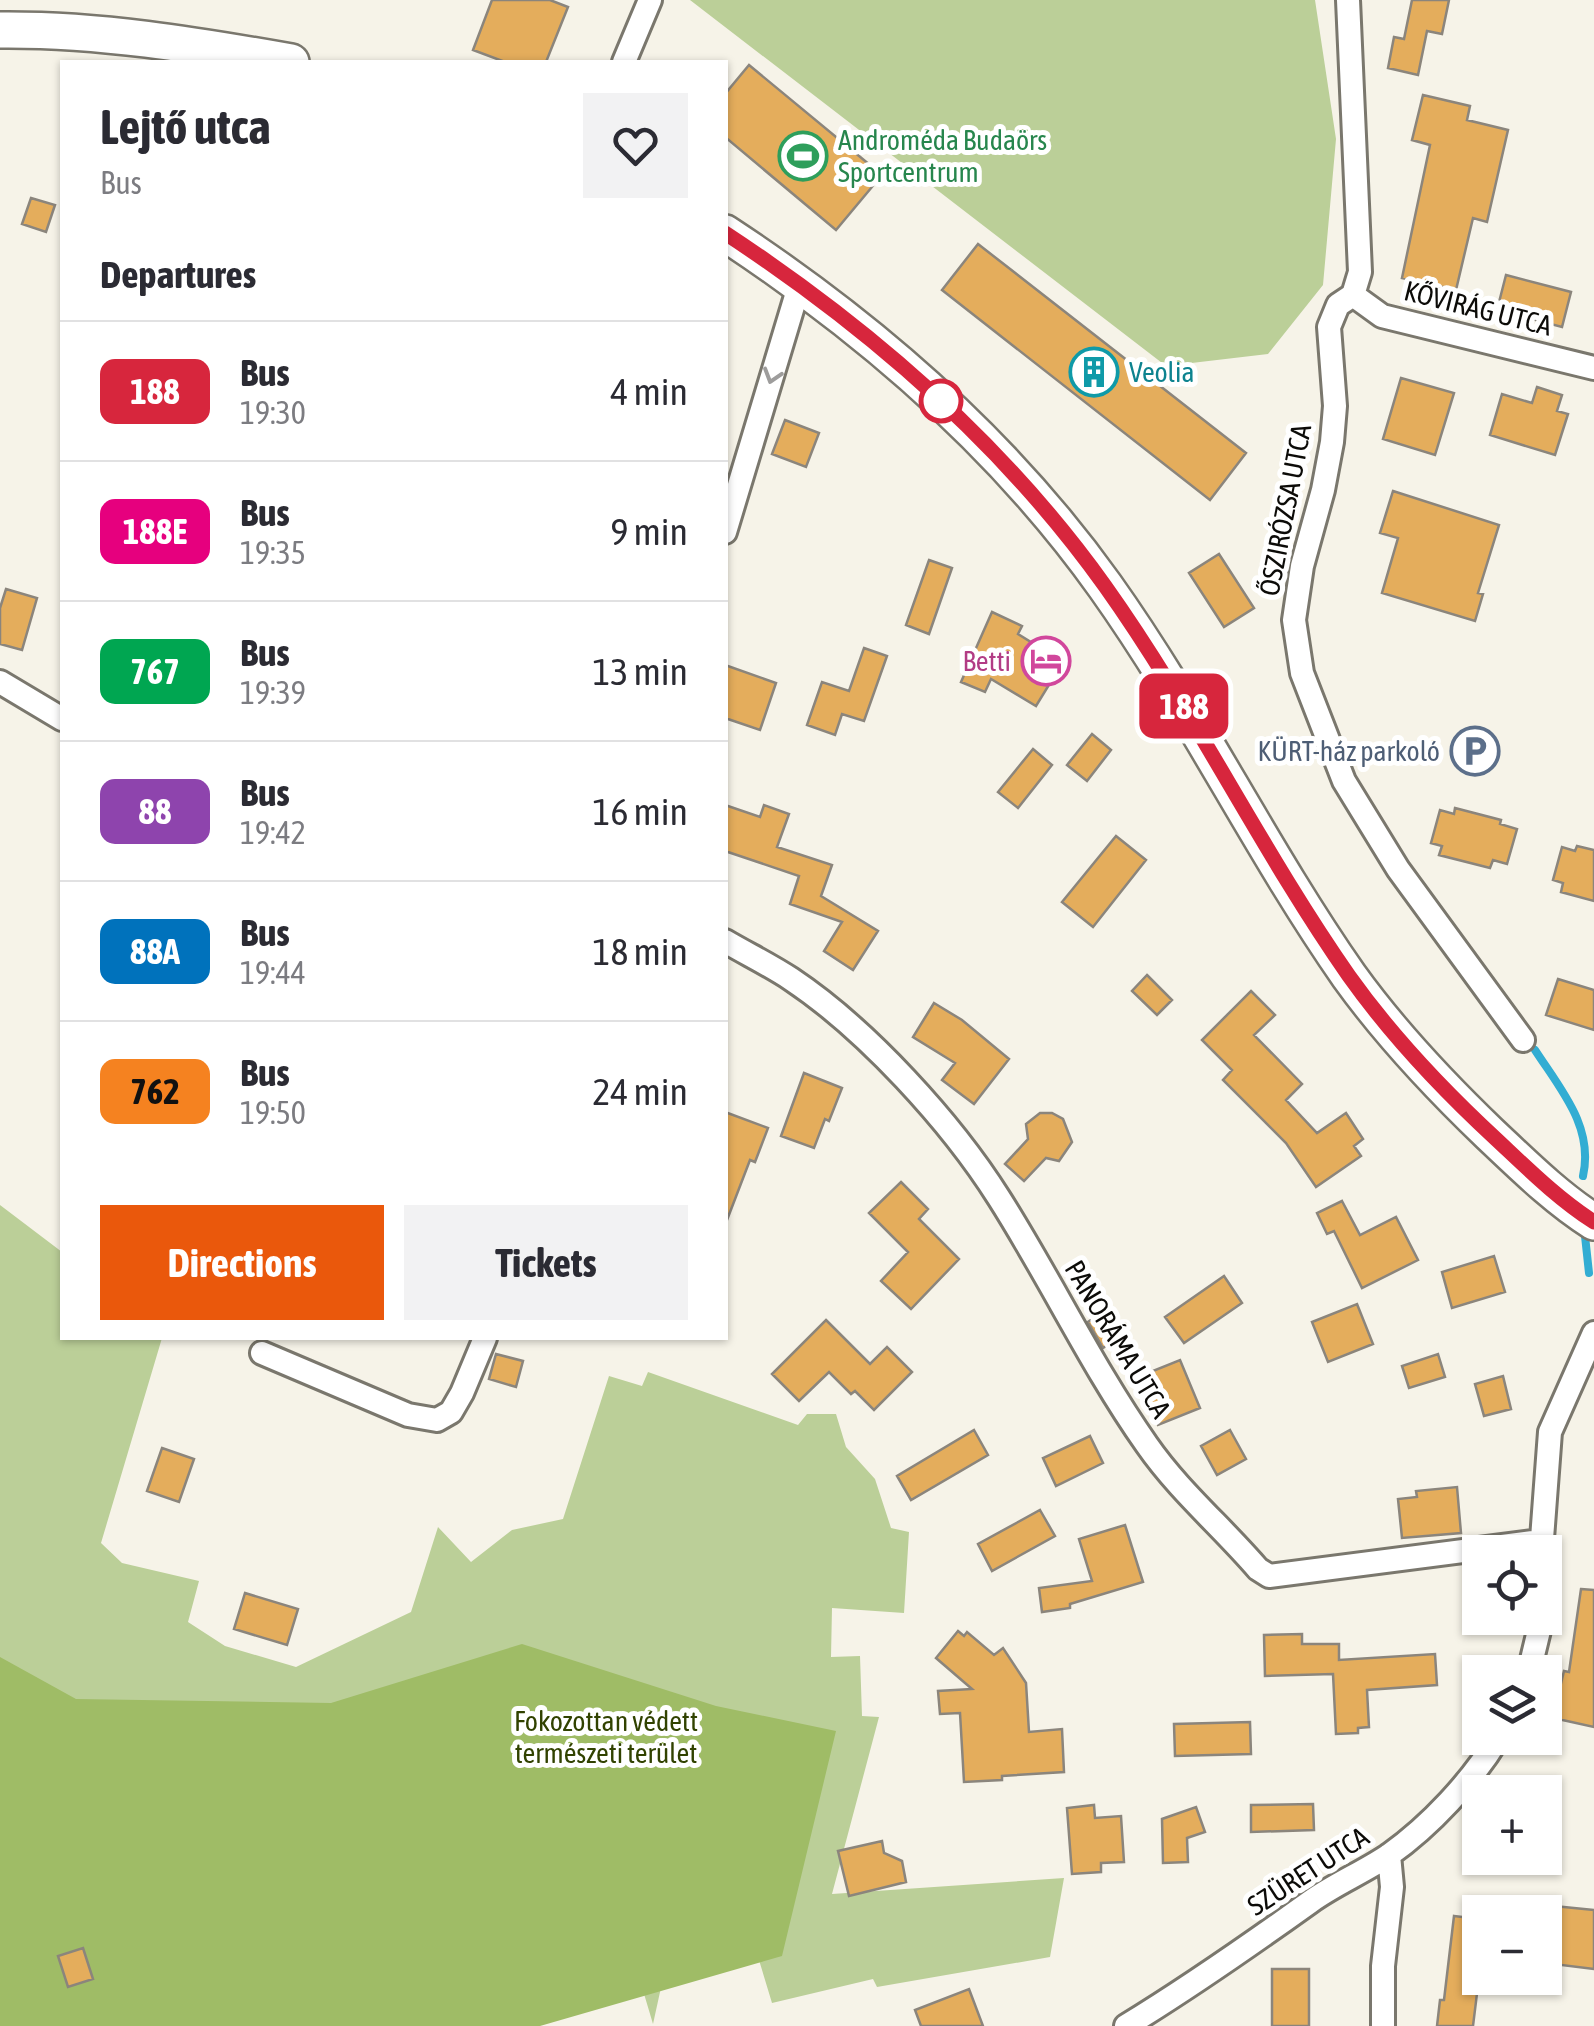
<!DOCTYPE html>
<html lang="en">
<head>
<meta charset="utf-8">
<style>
	body { margin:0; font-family:"Asap Condensed",sans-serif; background:#f2f2f3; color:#2b2b33; height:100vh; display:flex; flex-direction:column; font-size:38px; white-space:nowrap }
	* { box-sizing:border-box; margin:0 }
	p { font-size:32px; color:#7c7c81 }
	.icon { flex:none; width:55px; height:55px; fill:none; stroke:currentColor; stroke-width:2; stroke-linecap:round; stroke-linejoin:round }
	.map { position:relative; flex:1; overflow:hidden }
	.panel { position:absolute; left:60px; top:60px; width:668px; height:1280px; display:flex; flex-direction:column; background:#fff; border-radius:0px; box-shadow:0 2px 8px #0004 }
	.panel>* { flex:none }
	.badge { padding:0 20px; border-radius:15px; font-size:35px; line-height:65px }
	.fabs { position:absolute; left:1462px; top:1535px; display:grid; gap:20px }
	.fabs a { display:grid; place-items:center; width:100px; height:100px; border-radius:0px; background:#fff; box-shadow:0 2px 8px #0004; font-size:50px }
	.map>.badge { position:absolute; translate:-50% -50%; box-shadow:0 0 0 5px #fff }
	h2 { padding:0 40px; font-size:38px; line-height:90px }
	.round { display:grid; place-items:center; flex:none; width:105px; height:105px; border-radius:0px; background:#f2f2f3 }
	.summary { display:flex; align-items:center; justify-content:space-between; height:170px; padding:0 40px }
	h1 { font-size:48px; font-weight:700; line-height:75px }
	.cta { display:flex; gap:20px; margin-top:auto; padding:20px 40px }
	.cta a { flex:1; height:115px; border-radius:0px; background:#ea580c; color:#fff; font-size:40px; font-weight:700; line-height:115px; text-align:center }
	.cta a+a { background:#f2f2f3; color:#2b2b33 }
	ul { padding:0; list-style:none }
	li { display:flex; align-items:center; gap:30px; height:140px; padding:0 40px; border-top:2px solid #e1e1e2 }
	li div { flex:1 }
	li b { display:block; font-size:38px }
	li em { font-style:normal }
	li .badge { min-width:110px; font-weight:700; text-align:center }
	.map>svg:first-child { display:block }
	.green { fill:#bbcf98 }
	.forest { fill:#9fbc66 }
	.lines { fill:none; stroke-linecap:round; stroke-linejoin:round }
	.stream { stroke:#32add3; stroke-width:8 }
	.building { fill:#e4ad5c; stroke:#8b857c; stroke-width:2.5 }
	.minor-casing { stroke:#7a776d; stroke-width:28 }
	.primary-casing { stroke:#7a776d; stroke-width:40 }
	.minor { stroke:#fff; stroke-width:22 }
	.primary { stroke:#fff; stroke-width:35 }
	.oneway { stroke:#9e9d9c }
	.line-casing { stroke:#fff; stroke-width:22 }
	.line { stroke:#d7263d; stroke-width:15 }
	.stop-dot { fill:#fff; stroke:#d7263d; stroke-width:5 }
	.labels { text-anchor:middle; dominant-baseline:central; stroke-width:10; stroke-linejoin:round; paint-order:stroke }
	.leisure-label { font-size:28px; fill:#27864d; stroke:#fff; text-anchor:start }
	.street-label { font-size:28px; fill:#0c0b08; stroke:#fff }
	.culture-label { font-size:28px; fill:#0d838f; stroke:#fff; text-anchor:start }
	.hotel-label { font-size:28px; fill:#b23c85; stroke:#fff; text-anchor:end }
	.service-label { font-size:28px; fill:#4e5e75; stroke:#fff; text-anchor:end }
	.park-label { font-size:28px; fill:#314200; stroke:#fff }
</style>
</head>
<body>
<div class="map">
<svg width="1594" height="2026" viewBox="0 0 1594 2026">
	<rect width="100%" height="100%" fill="#f6f3e8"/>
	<!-- green -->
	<path class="green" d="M690,0H1315L1336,139L1323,285L1268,354L1166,366Z
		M0,1205L62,1252V1338H162L101,1543L122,1563L199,1581L188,1622L225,1646L296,1667L411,1612L438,1527L471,1562L512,1530L563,1519L609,1376L642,1386L648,1372L798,1425L807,1414H836L846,1447L875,1479L891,1528L909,1532L904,1613L832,1608L831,1657L860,1656L862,1716L879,1717L832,1894L1064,1878L1050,1957L877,1987L873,1979L772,2003L759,1960L669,1951L653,2024L639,1977L0,1898Z"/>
	<!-- forest -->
	<path class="forest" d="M522,1644L716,1706L836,1731L782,1956L540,2026H0V1657L76,1699L331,1703Z"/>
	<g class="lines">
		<!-- stream -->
		<path class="stream" d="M1535,1050C1561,1090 1594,1127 1583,1176
			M1585,1236L1589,1273"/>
	</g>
	<!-- building -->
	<path class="building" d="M492,0H550L568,7L546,62H505L473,50Z
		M1412,0H1449L1442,34L1427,31L1418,75L1388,68L1394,37L1404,39Z
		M749,65L882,175L836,230L725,137V94Z
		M1423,95L1470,106L1467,120L1508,130L1487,222L1473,218L1456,290L1402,278L1430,145L1412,140Z
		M31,198L55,205L46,232L22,224Z
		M978,244L1246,453L1210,500L942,290Z
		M1506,275L1571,292L1562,327L1497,310Z
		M1401,378L1454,393L1435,455L1383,439Z
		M1537,387L1562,395L1557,411L1568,414L1555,455L1490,435L1502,394L1532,403Z
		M785,420L819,433L806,467L772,454Z
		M1393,491L1499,525L1478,593L1483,594L1475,621L1382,593L1398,538L1380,533Z
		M1219,554L1254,608L1224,627L1189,573Z
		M929,560L952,568L929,634L906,625Z
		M6,589L37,598L22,650L0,644V608Z
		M992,612L1022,626L1018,634L1063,662L1036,706L991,679L985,692L961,682Z
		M864,648L887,656L864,721L842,714L835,735L807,725L822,682L849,691Z
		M725,665L776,683L760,730L725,718Z
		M1092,734L1111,750L1087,781L1067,765Z
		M1033,749L1052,765L1018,808L998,792Z
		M725,805L760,817L764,805L789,814L777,847L832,865L821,896L878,931L853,970L824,951L842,922L790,904L799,876L725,851Z
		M1455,808L1501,820L1500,824L1517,829L1507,864L1493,860L1490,868L1439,855L1442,846L1431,843L1440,810L1454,814Z
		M1116,836L1146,860L1093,927L1062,902Z
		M1577,846L1594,850V901L1561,892L1563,883L1553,880L1562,847L1575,851Z
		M1147,975L1172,1000L1157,1015L1132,991Z
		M1558,979L1594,990V1030L1546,1015Z
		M1251,991L1275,1015L1254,1035L1302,1084L1286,1100L1317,1133L1346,1113L1363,1139L1354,1146L1361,1156L1316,1187L1286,1143L1223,1080L1232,1070L1202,1040Z
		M934,1003L962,1020L1009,1059L974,1104L942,1080L955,1063L913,1037Z
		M804,1073L842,1088L829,1121L825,1119L814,1148L781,1136Z
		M725,1112L768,1128L755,1162L750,1160L727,1220Z
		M1040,1113H1052L1063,1119L1072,1142L1059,1161L1046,1158L1024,1181L1005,1164L1028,1139L1026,1124Z
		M901,1182L928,1209L919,1219L959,1259L911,1309L881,1281L908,1252L869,1213Z
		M1342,1201L1360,1235L1396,1217L1418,1260L1362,1288L1334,1231L1327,1234L1317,1213Z
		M1494,1256L1505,1292L1452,1308L1442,1272Z
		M1224,1276L1242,1303L1184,1343L1165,1317Z
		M1357,1304L1373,1344L1328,1362L1312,1322Z
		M1109,1308L1126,1333L1103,1348L1088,1322Z
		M826,1320L870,1364L887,1347L912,1372L874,1410L855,1391L851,1394L829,1372L799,1401L772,1374Z
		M496,1354L523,1361L516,1387L489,1379Z
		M1438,1354L1445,1377L1409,1388L1402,1366Z
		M1180,1360L1200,1408L1158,1425L1138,1377Z
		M1503,1376L1511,1409L1484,1416L1475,1384Z
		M974,1430L988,1455L911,1500L897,1476Z
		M1230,1430L1246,1459L1217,1475L1201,1446Z
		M1090,1436L1103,1463L1056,1486L1043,1458Z
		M162,1448L194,1459L179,1502L147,1491Z
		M1457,1487L1461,1533L1402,1538L1398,1499L1417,1497L1416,1491Z
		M1040,1510L1055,1536L992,1571L978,1544Z
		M1125,1525L1143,1582L1070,1604V1608L1042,1612L1039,1588L1092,1581L1079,1539Z
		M1581,1589L1594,1590V1727L1558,1719L1560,1710L1555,1708L1564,1671L1569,1672Z
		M245,1593L298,1609L287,1645L234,1629Z
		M958,1631L964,1636L967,1632L994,1655L1003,1648L1026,1683L1029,1732L1062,1729L1064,1772L1002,1776V1780L964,1782L960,1713L940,1714L938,1691L972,1689L936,1658Z
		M1302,1634V1644H1339V1660L1435,1654L1437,1685L1367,1690L1369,1727L1358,1728V1733L1336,1734L1333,1674L1265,1676L1264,1635Z
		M1250,1722L1251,1754L1175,1756L1174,1724Z
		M1313,1804L1314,1830L1251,1832V1805Z
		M1094,1805L1095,1818L1121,1816L1124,1862L1101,1863V1872L1072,1874L1067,1808Z
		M1196,1807L1205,1832L1187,1838L1188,1862L1163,1863L1162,1819Z
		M882,1841L884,1853L902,1861L906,1882L849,1896L838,1851Z
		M1554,1906L1594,1910V1969L1545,1963V1936L1550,1937Z
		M1454,1916L1480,1919V1969L1473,2026H1437L1440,2000H1444Z
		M83,1948L93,1979L68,1987L58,1956Z
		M1272,1969H1309V2026H1272Z
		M969,1989L983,2026H921L915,2010Z"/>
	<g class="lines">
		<!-- minor casing -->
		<g class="minor-casing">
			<path id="minor" d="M1348,0L1360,272L1353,295L1338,305L1329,327L1335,406L1332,442L1323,490L1302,566L1294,620L1302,673L1344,781L1398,869L1523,1040
				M624,62L650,0
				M1353,295L1382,316L1594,368
				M725,532L800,283
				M0,682L62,719
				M725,941C747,954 770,965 791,979C866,1029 951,1122 999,1198C1050,1278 1092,1367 1147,1445C1179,1491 1222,1527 1258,1569L1269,1576L1541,1541
				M262,1353L408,1415L437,1420L451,1412L462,1393L485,1338
				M1541,1552L1550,1432L1594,1333
				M1529,1672L1542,1618
				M1126,2026C1190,1987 1250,1945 1310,1902C1335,1884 1364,1872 1389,1855C1430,1826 1472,1781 1498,1738
				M1383,2026V1966L1392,1887L1389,1855"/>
		</g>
		<!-- primary casing -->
		<g class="primary-casing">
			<path id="primary" d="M0,30C99,29 195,45 291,62
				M725,233C871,329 1003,443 1105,586C1194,711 1261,850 1349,976C1390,1033 1440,1086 1490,1134C1523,1165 1556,1198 1594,1222"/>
		</g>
		<!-- minor -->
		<use href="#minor" class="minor"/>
		<!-- primary -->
		<use href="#primary" class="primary"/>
	</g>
	<!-- one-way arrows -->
	<defs><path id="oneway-chevron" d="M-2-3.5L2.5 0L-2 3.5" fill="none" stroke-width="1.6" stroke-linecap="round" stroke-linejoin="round" transform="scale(2.5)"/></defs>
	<use class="oneway" href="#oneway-chevron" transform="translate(772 376) rotate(107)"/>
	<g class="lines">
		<!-- line casing -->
		<g class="line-casing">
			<path id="line" d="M725,233C871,329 1003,443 1105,586C1194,711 1261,850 1349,976C1391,1035 1443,1090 1496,1139C1527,1168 1558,1199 1594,1222"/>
		</g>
		<!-- line -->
		<use href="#line" class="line"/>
	</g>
	<!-- icons -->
	<defs>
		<g id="stadium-ring" transform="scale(2.5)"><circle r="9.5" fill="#fff" stroke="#2e9e5b" stroke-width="1.5"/><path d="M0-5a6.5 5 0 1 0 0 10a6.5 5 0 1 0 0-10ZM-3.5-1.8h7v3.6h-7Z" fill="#2e9e5b"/></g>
		<g id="building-ring" transform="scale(2.5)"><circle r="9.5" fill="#fff" stroke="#0f9aa8" stroke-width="1.5"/><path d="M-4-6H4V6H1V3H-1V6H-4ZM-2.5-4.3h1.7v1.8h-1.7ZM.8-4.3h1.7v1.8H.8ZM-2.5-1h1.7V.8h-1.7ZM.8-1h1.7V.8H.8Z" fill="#0f9aa8"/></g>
		<g id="hotel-ring" transform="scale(2.5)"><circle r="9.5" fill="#fff" stroke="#d1479c" stroke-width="1.5"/><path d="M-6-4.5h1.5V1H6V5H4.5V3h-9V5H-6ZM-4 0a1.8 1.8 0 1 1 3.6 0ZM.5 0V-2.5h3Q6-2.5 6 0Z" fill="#d1479c"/></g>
		<g id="parking-ring" transform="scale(2.5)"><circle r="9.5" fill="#fff" stroke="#5c6f8a" stroke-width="1.5"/><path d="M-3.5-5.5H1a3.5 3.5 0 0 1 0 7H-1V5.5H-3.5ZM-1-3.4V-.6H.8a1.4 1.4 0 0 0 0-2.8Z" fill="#5c6f8a"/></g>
	</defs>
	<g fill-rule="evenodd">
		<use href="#stadium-ring" x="803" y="156"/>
		<use href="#building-ring" x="1094" y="372"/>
		<use href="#hotel-ring" x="1046" y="661"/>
		<use href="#parking-ring" x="1475" y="751"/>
	</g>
	<!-- markers -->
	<circle class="stop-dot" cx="941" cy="401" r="20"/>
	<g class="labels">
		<!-- leisure labels -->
		<g class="leisure-label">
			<text x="838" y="140">Androméda Budaörs<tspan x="838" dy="32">Sportcentrum</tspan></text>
		</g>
		<!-- street labels -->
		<g class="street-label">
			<text transform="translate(1478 308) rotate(14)">KŐVIRÁG UTCA</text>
			<text transform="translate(1285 510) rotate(-79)">ŐSZIRÓZSA UTCA</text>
			<text transform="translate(1118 1339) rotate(59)">PANORÁMA UTCA</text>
			<text transform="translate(1308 1871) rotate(-33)">SZÜRET UTCA</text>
		</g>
		<!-- culture labels -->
		<g class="culture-label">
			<text x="1129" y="372">Veolia</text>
		</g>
		<!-- hotel labels -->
		<g class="hotel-label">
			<text x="1011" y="661">Betti</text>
		</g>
		<!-- service labels -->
		<g class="service-label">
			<text x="1440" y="751">KÜRT-ház parkoló</text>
		</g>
		<!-- park labels -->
		<g class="park-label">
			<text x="606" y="1721">Fokozottan védett<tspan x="606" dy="32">természeti terület</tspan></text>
		</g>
	</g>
</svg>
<div class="fabs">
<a><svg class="icon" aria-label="locate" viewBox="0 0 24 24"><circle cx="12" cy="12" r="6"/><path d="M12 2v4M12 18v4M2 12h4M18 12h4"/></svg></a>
<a><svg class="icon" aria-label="layers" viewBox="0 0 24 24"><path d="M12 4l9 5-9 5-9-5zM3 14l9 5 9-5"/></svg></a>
<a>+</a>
<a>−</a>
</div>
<b class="badge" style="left:1184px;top:706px;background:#d7263d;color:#fff">188</b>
<section class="panel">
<div class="summary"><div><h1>Lejtő utca</h1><p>Bus</p></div><a class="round"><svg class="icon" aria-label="heart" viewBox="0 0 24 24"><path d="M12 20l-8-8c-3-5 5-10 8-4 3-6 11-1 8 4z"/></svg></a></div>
<h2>Departures</h2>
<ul>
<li><span class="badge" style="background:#d7263d;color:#fff">188</span><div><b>Bus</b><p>19:30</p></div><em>4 min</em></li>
<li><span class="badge" style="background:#e6007e;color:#fff">188E</span><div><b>Bus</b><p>19:35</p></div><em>9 min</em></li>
<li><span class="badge" style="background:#00a651;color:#fff">767</span><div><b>Bus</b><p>19:39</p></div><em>13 min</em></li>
<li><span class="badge" style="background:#8e44ad;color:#fff">88</span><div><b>Bus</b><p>19:42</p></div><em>16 min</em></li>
<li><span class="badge" style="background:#0072bc;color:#fff">88A</span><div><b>Bus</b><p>19:44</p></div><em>18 min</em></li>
<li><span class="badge" style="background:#f58220;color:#111">762</span><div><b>Bus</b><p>19:50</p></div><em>24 min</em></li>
</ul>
<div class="cta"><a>Directions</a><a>Tickets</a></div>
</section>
</div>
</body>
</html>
